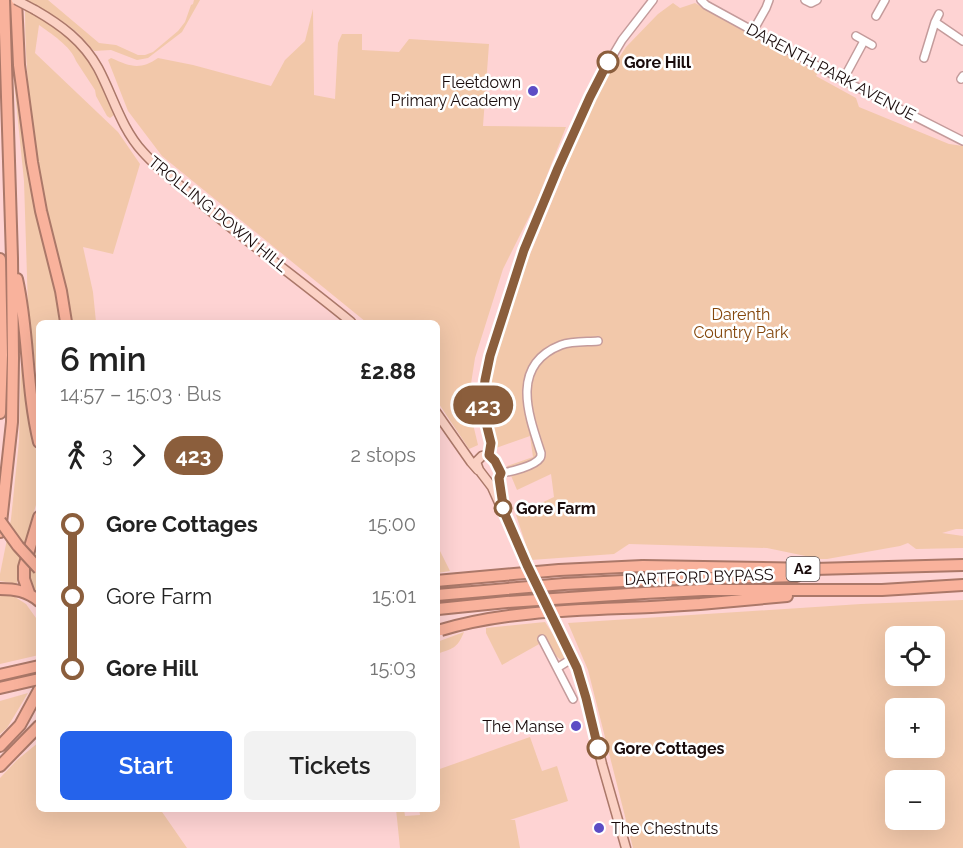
<!DOCTYPE html>
<html lang="en">
<head>
<meta charset="utf-8">
<style>
	body { margin:0; font-family:Raleway,sans-serif; background:#f2f2f2; color:#222; height:100vh; display:flex; flex-direction:column; font-size:22px; white-space:nowrap }
	* { box-sizing:border-box; margin:0 }
	p { font-size:20px; color:#767676 }
	.icon { flex:none; width:33px; height:33px; fill:none; stroke:currentColor; stroke-width:2; stroke-linecap:round; stroke-linejoin:round }
	.map { position:relative; flex:1; overflow:hidden }
	.drawer { position:absolute; left:36px; top:320px; width:404px; height:492px; display:flex; flex-direction:column; background:#fff; border-radius:9px; box-shadow:0 6px 24px #0002 }
	.drawer>* { flex:none }
	.badge { padding:0 12px; border-radius:20px; font-size:21px; line-height:39px }
	.buttons { position:absolute; left:885px; top:626px; display:grid; gap:12px }
	.buttons a { display:grid; place-items:center; width:60px; height:60px; border-radius:9px; background:#fff; box-shadow:0 6px 24px #0002; font-size:30px }
	.map>.badge { position:absolute; translate:-50% -50%; box-shadow:0 0 0 3px #fff }
	.legs { display:flex; align-items:center; gap:9px; height:66px; padding:0 24px; font-size:20px }
	.legs p { margin-inline-start:auto }
	.summary { display:flex; align-items:center; justify-content:space-between; height:102px; padding:0 24px }
	h1 { font-size:33px; font-weight:600; line-height:45px }
	.primary-button { display:flex; gap:12px; margin-top:auto; padding:12px 24px }
	.primary-button a { flex:1; height:69px; border-radius:9px; background:#2563eb; color:#fff; font-size:24px; font-weight:600; line-height:69px; text-align:center }
	.primary-button a+a { background:#f2f2f2; color:#222 }
	ul { padding:0 24px; list-style:none }
	li { display:flex; align-items:center; gap:21px; height:72px; font-size:22px }
	li i { display:grid; place-items:center; width:9px; height:100%; margin:0 8px; background:currentColor }
	li i::after { content:''; width:15px; height:15px; margin:-8px; border:4px solid; border-radius:50%; background:#fff }
	li p { margin-inline-start:auto }
	li:first-child i { background:linear-gradient(#0000 50%,currentColor 0) }
	li:last-child i { background:linear-gradient(currentColor 50%,#0000 0) }
	.map>svg:first-child { display:block }
	.green { fill:#f2c8aa; fill-rule:evenodd }
	.lines { fill:none; stroke-linecap:round; stroke-linejoin:round }
	.major-tunnel { stroke:#dcb5b5; stroke-width:8; stroke-dasharray:8 4; stroke-linecap:butt }
	.minor-casing { stroke:#c49b9b; stroke-width:10 }
	.major-casing { stroke:#ab7869; stroke-width:11 }
	.highway-casing { stroke:#ab7869; stroke-width:14 }
	.minor { stroke:#fff; stroke-width:7 }
	.major { stroke:#fbd1c4; stroke-width:8 }
	.highway { stroke:#f9b29c; stroke-width:10 }
	.major-bridge-casing { stroke:#ab7869; stroke-width:11; stroke-linecap:butt }
	.highway-bridge-casing { stroke:#ab7869; stroke-width:14; stroke-linecap:butt }
	.major-bridge { stroke:#fbd1c4; stroke-width:8 }
	.highway-bridge { stroke:#f9b29c; stroke-width:10 }
	.line-1-casing { stroke:#fff; stroke-width:14 }
	.line-1 { stroke:#8b5e3c; stroke-width:9 }
	.stop-1-dot { fill:#fff; stroke:#8b5e3c; stroke-width:3 }
	.poi-dot { fill:#5c4dc5; stroke:#fff; stroke-width:2 }
	.labels { text-anchor:middle; dominant-baseline:central; stroke-width:5; stroke-linejoin:round; paint-order:stroke }
	.shield { fill:#fff; stroke:#5e5454; stroke-width:1.5 }
	.shield-label { font-size:15px; font-weight:bold; fill:#190b0b }
	.stop-label { font-size:16px; font-weight:bold; fill:#190b0b; stroke:#fff; text-anchor:start }
	.street-label { font-size:16px; fill:#190b0b; stroke:#fff }
	.poi-label { font-size:16px; fill:#190b0b; stroke:#fff; text-anchor:end }
	.park-label { font-size:16px; fill:#83460b; stroke:#fff }
</style>
</head>
<body>
<div class="map">
<svg width="963" height="848" viewBox="0 0 963 848">
	<rect width="100%" height="100%" fill="#fed3d3"/>
	<!-- green -->
	<path class="green" d="M27,0H48L99,43L116,45L138,55H145L153,52L178,31L185,22L191,5L193,4L194,0H200L182,32L148,58L137,60L111,50L94,51C86,42 79,33 69,26C56,16 41,8 27,0Z
		M11,2L14,4L54,281L61,322H39V395L28,308L24,181L12,62Z
		M673,3L680,8L695,3L818,73L816,76L856,98L859,107L949,144L963,146V529H956L942,533L963,536V548L916,549L908,543L900,546L827,559H820L767,548L629,544L614,554L531,560L516,515L554,497L551,474L517,490L507,466L533,457L530,436L496,448L488,419L486,391L496,346L526,264L598,90L626,47L658,14Z
		M313,9L314,95L335,99L338,43L342,34H362V50L399,52L409,39L489,44L483,126L566,127L536,203L503,269L475,358L468,403L478,445L469,449L437,401L436,322H366L162,156L128,111L108,60L111,58C130,66 139,71 158,58L193,65L271,86L285,60L305,41Z
		M25,10L53,26L82,50L98,79L114,115L110,118L107,116L96,96L95,90L76,61C71,46 50,33 39,25L35,53L118,132L140,164L113,254L83,247L93,292L96,322H72C66,282 54,242 45,201C32,138 25,74 25,10Z
		M21,364L34,444L39,460V495L19,562L17,584L0,581V574L11,519L19,441Z
		M39,534V594C23,579 34,553 39,534Z
		M437,545L450,571L437,573Z
		M0,594L15,597L26,604L36,618L39,625V655L0,664Z
		M963,600V848H633L588,670L568,623L861,604ZM896,636H934V675H896ZM896,708H934V747H896ZM896,780H934V819H896Z
		M545,622L565,653V657L561,660L556,656L543,635L538,638L541,643L502,665L486,633V628Z
		M464,632C457,649 453,648 437,654V642Z
		M28,693L7,728L0,734V701Z
		M530,737L542,771L557,766L568,801L510,820H515L520,848H400L396,809H404L405,816L420,815L419,809L436,808L437,770Z
		M39,742V808L160,809L187,848H0V778L17,760Z"/>
	<g class="lines">
		<!-- major-tunnel -->
		<path class="major-tunnel" d="M528,567L551,615"/>
		<!-- minor casing -->
		<g class="minor-casing">
			<path id="minor" d="M701,0L706,5L843,80L963,141
				M805,0L811,3L817,0
				M876,16L885,0
				M935,22L963,41
				M753,31L766,8L769,0
				M856,36L872,45
				M924,58L935,22L939,14
				M961,79L963,76
				M843,80L864,41
				M489,455L491,443L485,419L483,405L485,380L490,356L519,265L558,168L600,77L622,40L653,0
				M501,473C510,472 535,466 540,458C541,457 541,455 541,453C528,414 510,365 561,345C572,341 587,342 598,341
				M542,639L573,699
				M557,668L573,658"/>
		</g>
		<!-- major casing -->
		<g class="major-casing">
			<path id="major" d="M35,10C61,25 83,41 98,68C113,96 121,128 143,152C158,169 177,183 194,197C245,241 300,280 351,322
				M436,412L471,462L478,470
				M504,512C503,502 500,492 500,481C499,478 501,475 500,472C499,465 494,459 489,455L482,456L476,462L479,470L492,487L527,565
				M553,618L577,668L586,698L602,764L626,848"/>
		</g>
		<!-- highway casing -->
		<g class="highway-casing">
			<path id="highway" d="M16,0L19,65L32,162L41,211L61,291L66,322
				M0,259L2,355L0,413
				M17,279C29,332 26,388 39,442
				M0,532L12,422L13,359L12,258L4,0
				M643,566L814,569L963,565
				M644,580L797,576
				M0,589C15,589 27,591 39,601
				M29,593L24,579V567L39,517
				M644,593L703,590H882L963,585
				M651,607L700,604L787,596
				M0,675L39,666
				M0,688L39,679
				M0,746L20,725L39,690
				M0,766L39,726"/>
		</g>
		<!-- minor -->
		<use href="#minor" class="minor"/>
		<!-- major -->
		<use href="#major" class="major"/>
		<!-- highway -->
		<use href="#highway" class="highway"/>
		<!-- major-bridge casing -->
		<g class="major-bridge-casing">
			<path id="major-bridge" d="M16,0L35,10"/>
		</g>
		<!-- highway-bridge casing -->
		<g class="highway-bridge-casing">
			<path id="highway-bridge" d="M0,521L18,546L39,569
				M436,581L559,570L643,566
				M437,595L564,584L644,580
				M438,609L507,602L644,593
				M441,630C507,610 582,610 651,607"/>
		</g>
		<!-- major-bridge -->
		<use href="#major-bridge" class="major-bridge"/>
		<!-- highway-bridge -->
		<use href="#highway-bridge" class="highway-bridge"/>
	</g>
	<g class="lines">
		<!-- line-1 casing -->
		<g class="line-1-casing">
			<path id="line-1" d="M598,748L586,698L577,668L527,565L504,512L500,485L499,478L501,473L495,461L489,455L491,443L484,415L483,399L485,380L490,356L524,250L558,168L590,97L608,62"/>
		</g>
		<!-- line-1 -->
		<use href="#line-1" class="line-1"/>
	</g>
	<!-- markers -->
	<g class="stop-1-dot">
		<circle cx="608" cy="62" r="10"/>
		<circle cx="503" cy="508" r="8"/>
		<circle cx="598" cy="748" r="10"/>
	</g>
	<g class="poi-dot">
		<circle cx="533" cy="91" r="6"/>
		<circle cx="576" cy="726" r="6"/>
		<circle cx="599" cy="828" r="6"/>
	</g>
	<g class="labels">
		<!-- shield labels -->
		<rect class="shield" x="786.5" y="557" width="33" height="24" rx="4.5"/>
		<g class="shield-label">
			<text x="803" y="569">A2</text>
		</g>
		<!-- stop labels -->
		<g class="stop-label">
			<text x="624" y="62">Gore Hill</text>
			<text x="516" y="508">Gore Farm</text>
			<text x="614" y="748">Gore Cottages</text>
		</g>
		<!-- street labels -->
		<g class="street-label">
			<text transform="translate(831 72) rotate(28)">DARENTH PARK AVENUE</text>
			<text transform="translate(218 214) rotate(39)">TROLLING DOWN HILL</text>
			<text transform="translate(699 577) rotate(-2)">DARTFORD BYPASS</text>
		</g>
		<!-- poi labels -->
		<g class="poi-label">
			<text x="521" y="82">Fleetdown<tspan x="521" dy="18">Primary Academy</tspan></text>
			<text x="564" y="726">The Manse</text>
			<text x="611" y="828" text-anchor="start">The Chestnuts</text>
		</g>
		<!-- park labels -->
		<g class="park-label">
			<text x="741" y="314">Darenth<tspan x="741" dy="18">Country Park</tspan></text>
		</g>
	</g>
</svg>
<div class="buttons">
<a><svg class="icon" aria-label="locate" viewBox="0 0 24 24"><circle cx="12" cy="12" r="6"/><path d="M12 2v4M12 18v4M2 12h4M18 12h4"/></svg></a>
<a>+</a>
<a>−</a>
</div>
<b class="badge" style="left:483px;top:405px;background:#8b5e3c;color:#fff">423</b>
<section class="drawer">
<div class="summary"><div><h1>6 min</h1><p>14:57 – 15:03 · Bus</p></div><b>£2.88</b></div>
<div class="legs"><svg class="icon" aria-label="walk" viewBox="0 0 24 24"><circle cx="13" cy="4" r="2"/><path d="M13 8l-2 6 4 7M11 14l-3 7M7 12l3-4h3l4 4"/></svg>3<svg class="icon" aria-label="forward" viewBox="0 0 24 24"><path d="M9 5l7 7-7 7"/></svg><b class="badge" style="background:#8b5e3c;color:#fff">423</b><p>2 stops</p></div>
<ul>
<li><i style="color:#8b5e3c"></i><b>Gore Cottages</b><p>15:00</p></li>
<li><i style="color:#8b5e3c"></i><span>Gore Farm</span><p>15:01</p></li>
<li><i style="color:#8b5e3c"></i><b>Gore Hill</b><p>15:03</p></li>
</ul>
<div class="primary-button"><a>Start</a><a>Tickets</a></div>
</section>
</div>
</body>
</html>
